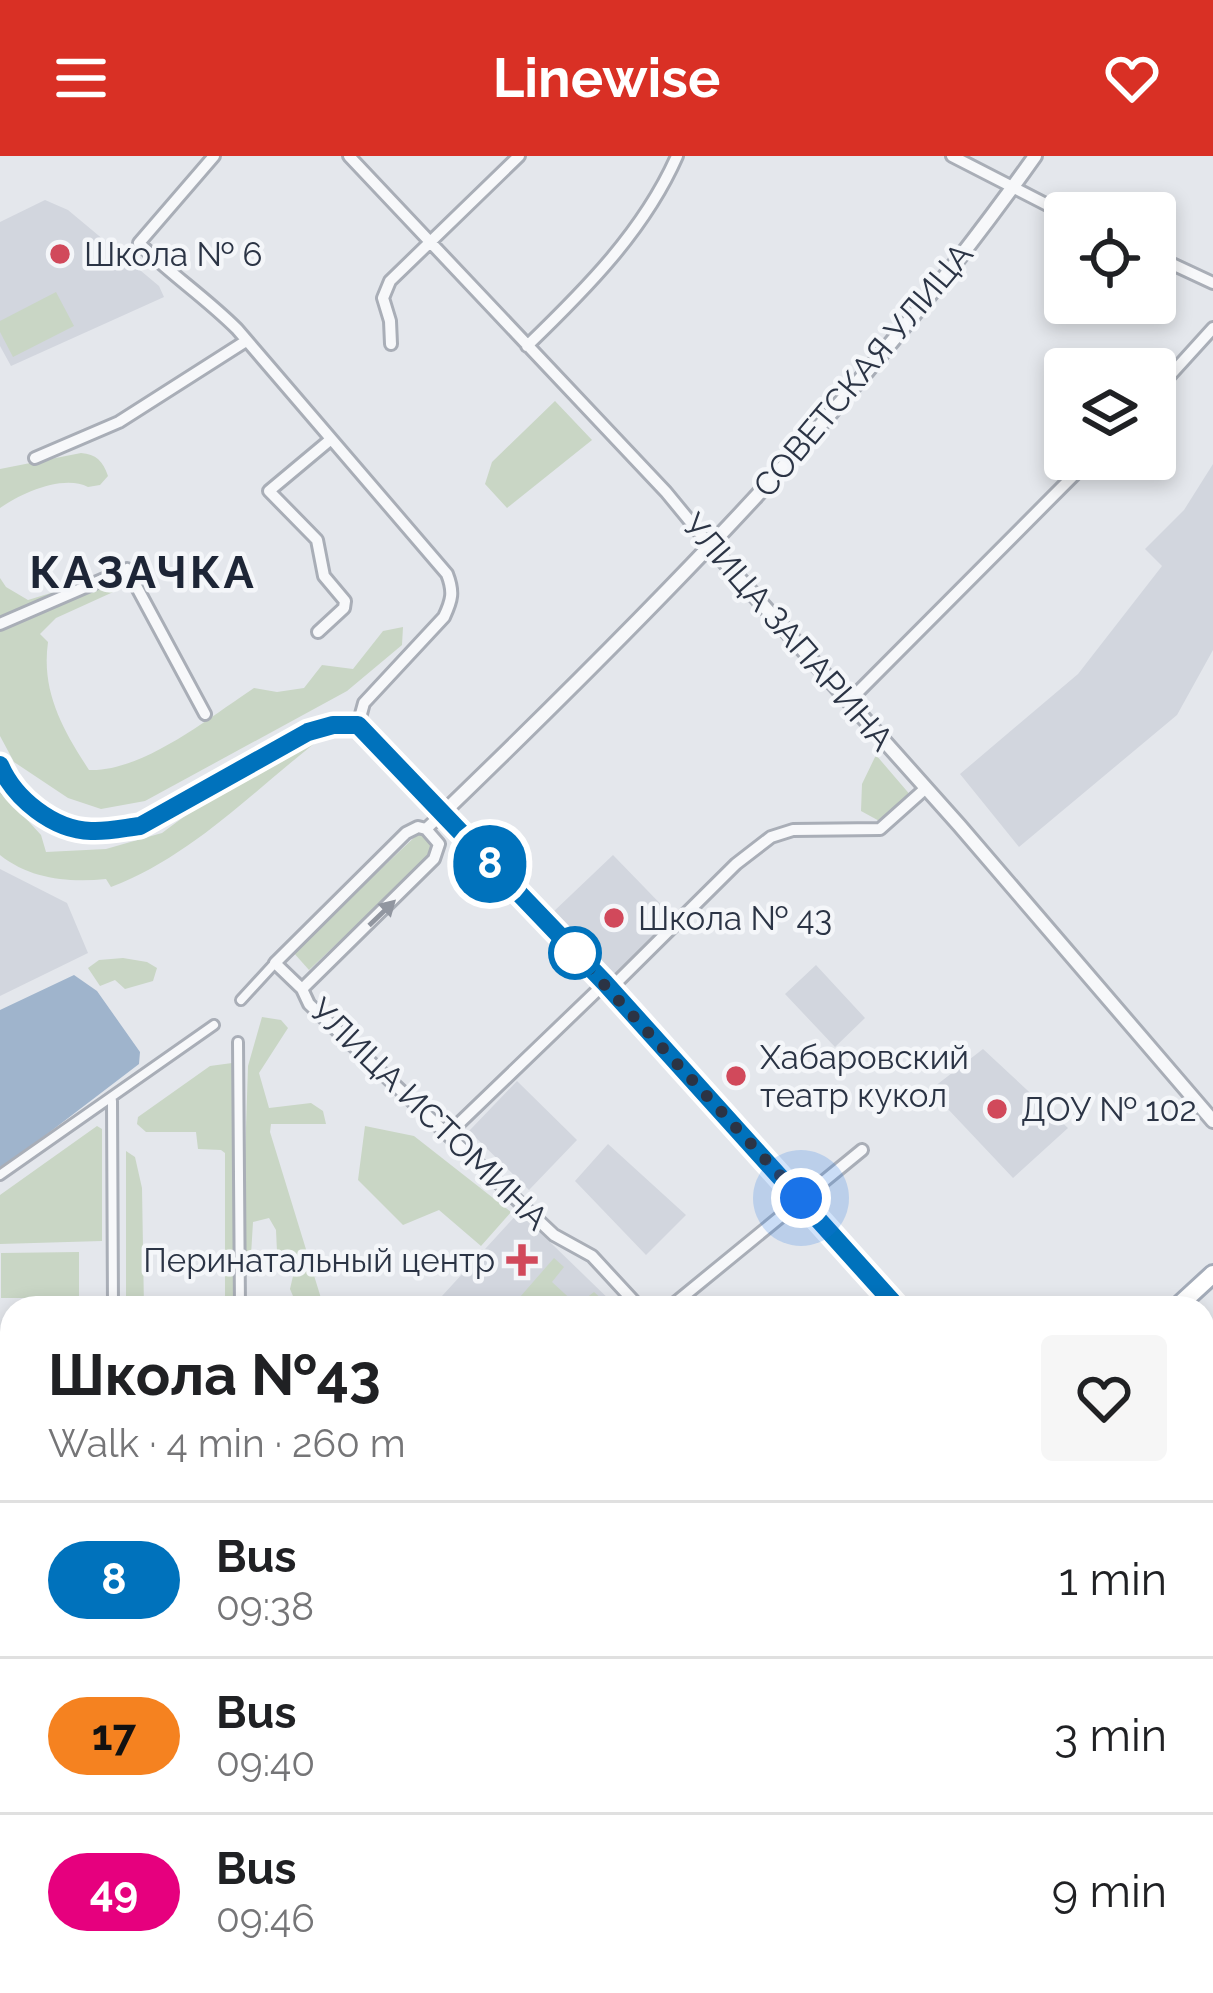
<!DOCTYPE html>
<html lang="en">
<head>
<meta charset="utf-8">
<style>
	body { margin:0; font-family:Raleway,sans-serif; background:#f6f6f6; color:#202124; height:100vh; display:flex; flex-direction:column; font-size:45px; white-space:nowrap }
	* { box-sizing:border-box; margin:0 }
	p { font-size:39px; color:#757577 }
	.icon { flex:none; width:66px; height:66px; fill:none; stroke:currentColor; stroke-width:2; stroke-linecap:round; stroke-linejoin:round }
	.map { position:relative; flex:1; overflow:hidden }
	.panel { position:absolute; left:0px; top:1140px; width:1215px; height:699px; display:flex; flex-direction:column; background:#fff; border-radius:36px 36px 0 0; box-shadow:0 6px 18px #0003 }
	.panel>* { flex:none }
	.badge { padding:0 24px; border-radius:39px; font-size:42px; line-height:78px }
	.tools { position:absolute; left:1044px; top:36px; display:grid; gap:24px }
	.tools a { display:grid; place-items:center; width:132px; height:132px; border-radius:12px; background:#fff; box-shadow:0 6px 18px #0003; font-size:60px }
	.you { position:absolute; width:60px; height:60px; margin:-30px; border:9px solid #fff; border-radius:50%; background:#1a73e8; box-shadow:0 0 0 18px #1a73e833 }
	.map>.badge { position:absolute; translate:-50% -50%; box-shadow:0 0 0 6px #fff }
	.round { display:grid; place-items:center; flex:none; width:126px; height:126px; border-radius:12px; background:#f6f6f6 }
	.head { display:flex; align-items:center; justify-content:space-between; height:204px; padding:0 48px }
	h1 { font-size:57px; font-weight:700; line-height:90px }
	ul { padding:0; list-style:none }
	li { display:flex; align-items:center; gap:36px; height:156px; padding:0 48px; border-top:3px solid #e0e0e0 }
	li div { flex:1 }
	li b { display:block; font-size:45px }
	li em { font-style:normal }
	li .badge { min-width:132px; font-weight:700; text-align:center }
	header { display:flex; justify-content:space-between; align-items:center; height:156px; padding:0 48px; background:#d93025; color:#fff; font-size:54px; font-weight:700 }
	.map>svg:first-child { display:block }
	.built { fill:#d2d6de }
	.green { fill:#c9d6c5 }
	.water { fill:#9fb4cc }
	.lines { fill:none; stroke-linecap:round; stroke-linejoin:round }
	.pedestrian-casing { stroke:#a9aeb7; stroke-width:14 }
	.minor-casing { stroke:#a9aeb7; stroke-width:16 }
	.tertiary-casing { stroke:#a9aeb7; stroke-width:18 }
	.secondary-casing { stroke:#a9aeb7; stroke-width:21 }
	.primary-casing { stroke:#a3abb8; stroke-width:22 }
	.pedestrian { stroke:#f7f8fa; stroke-width:8 }
	.minor { stroke:#f7f8fa; stroke-width:10 }
	.tertiary { stroke:#f7f8fa; stroke-width:12 }
	.secondary { stroke:#fff; stroke-width:15 }
	.primary { stroke:#fff; stroke-width:16 }
	.oneway { fill:#9196a0 }
	.line-casing { stroke:#fff; stroke-width:27 }
	.line { stroke:#0072bc; stroke-width:18 }
	.walk { stroke:#2b3445; stroke-width:12; stroke-dasharray:0 21.6 }
	.poi-dot { fill:#d1495b; stroke:#f4f6f9; stroke-width:4.5 }
	.stop-dot { fill:#fff; stroke:#0072bc; stroke-width:6 }
	.labels { text-anchor:middle; dominant-baseline:central; stroke-width:9; stroke-linejoin:round; paint-order:stroke }
	.poi-label { font-size:33px; fill:#2b3445; stroke:#f4f6f9; text-anchor:start }
	.street-label { font-size:33px; fill:#2b3445; stroke:#f4f6f9 }
	.district-label { font-size:45px; font-weight:bold; letter-spacing:3px; fill:#1d2536; stroke:#f4f6f9 }
</style>
</head>
<body>
<header><svg class="icon" aria-label="menu" viewBox="0 0 24 24"><path d="M4 6h16M4 12h16M4 18h16"/></svg>Linewise<svg class="icon" aria-label="heart" viewBox="0 0 24 24"><path d="M12 20l-8-8c-3-5 5-10 8-4 3-6 11-1 8 4z"/></svg></header>
<div class="map">
<svg width="1213" height="1837" viewBox="0 0 1213 1837">
	<rect width="100%" height="100%" fill="#e4e7ec"/>
	<!-- built -->
	<path class="built" d="M45,44L68,54L159,130L164,141L11,210L0,190V66Z
		M1213,308V494L1177,559L1019,691L960,618L1078,518L1162,410L1145,393L1184,354Z
		M613,699L678,766L616,825L551,758Z
		M0,713L67,747L88,797L0,840Z
		M816,809L865,862L835,891L785,838Z
		M983,893L1068,972L1013,1022L930,934Z
		M517,925L577,984L529,1034L469,975Z
		M608,988L686,1059L646,1099L575,1025Z
		M519,1056L618,1152H431Z"/>
	<!-- green -->
	<path class="green" d="M56,136L74,170L13,201L0,176V165Z
		M555,245L592,284L507,352L485,328L492,306Z
		M81,297C96,298 103,305 108,320L100,329L88,331C64,318 21,337 0,352V313Z
		M113,418L127,421L122,432L56,462L40,478L48,486C41,536 63,574 89,614C143,616 210,561 254,532L277,536L304,532L322,509L353,513L383,475L403,471L402,489L347,535L145,645L101,653L68,642L14,606L0,580V476L6,466L0,462V422L6,431L28,444Z
		M312,580L315,587C249,639 190,701 111,731L106,723C69,727 30,723 0,699V634L41,679L46,696L106,693L162,677L216,637Z
		M876,599L912,641L883,667L861,655L862,628Z
		M421,675L437,693L309,814L293,796Z
		M123,802L147,806L157,812L153,825L125,833L115,824L100,830L88,812L99,804Z
		M262,861L281,864L288,872L259,917L269,952L311,947L323,955L326,968H271L270,976L324,1152H298L290,1133L296,1107L277,1096L276,1074L269,1062L253,1066L251,1099L242,1095L248,910Z
		M232,907L235,1152H225V997L221,994L198,993L196,976H146L137,968L138,961L210,910Z
		M97,970L102,973V1085L0,1088V1039Z
		M365,970L414,980L511,1056L481,1090L439,1054L403,1069L358,1024Z
		M126,995L135,1001L142,1032L144,1152H126Z
		M79,1096V1142H1V1097Z
		M554,1102L564,1111L552,1126L577,1149L594,1136L612,1152H518L520,1141Z
		M1213,1733V1837H1088L1102,1827H1203V1740Z"/>
	<!-- water -->
	<path class="water" d="M74,819L97,835L140,896L139,908L0,1014V854Z
		M0,1699L12,1715V1827H99L106,1837H0Z"/>
	<g class="lines">
		<!-- pedestrian casing -->
		<g class="pedestrian-casing">
			<path id="pedestrian" d="M241,844L275,807
				M238,886L240,1152
				M112,945L113,1152
				M0,1019L214,869
				M0,1432L12,1428
				M0,1669L12,1686
				M120,1827L128,1837
				M278,1827L286,1837
				M310,1827L318,1837
				M361,1827L363,1837
				M429,1837L439,1828"/>
		</g>
		<!-- minor casing -->
		<g class="minor-casing">
			<path id="minor" d="M214,0L139,87C170,118 205,141 237,173L447,418C454,436 452,444 444,461L364,547L358,569
				M349,0L666,336L712,392
				M952,0L1065,58
				M1155,100L1213,127
				M391,188L390,165L383,142L390,125L519,0
				M527,190C585,134 644,75 677,0
				M1155,236L1213,172
				M35,302L119,266L246,185
				M0,468L127,413L205,558
				M318,476L344,452L345,445L324,420L317,384L269,335L330,284
				M850,544L1090,303
				M442,658L426,673L418,671L406,677L275,807L302,833L309,848L554,1079L592,1100L640,1152
				M302,833L434,703L439,688L426,673
				M610,833L736,708L771,681L793,674L880,673L926,632
				M448,978L605,827
				M669,1152L862,994
				M1203,1210L1213,1222
				M778,1827L787,1837"/>
		</g>
		<!-- tertiary casing -->
		<g class="tertiary-casing">
			<path id="tertiary" d="M712,392L959,669L1213,965
				M442,658C654,453 864,242 1035,0
				M1203,1729L1213,1722
				M1022,1827L1031,1837
				M1044,1837L1059,1827"/>
		</g>
		<!-- secondary casing -->
		<g class="secondary-casing">
			<path id="secondary" d="M0,609L9,631L47,662L87,676L140,670L308,576L333,569H358L605,827L898,1152"/>
		</g>
		<!-- primary casing -->
		<g class="primary-casing">
			<path id="primary" d="M1176,1152L1213,1118
				M1203,1489L1213,1500"/>
		</g>
		<!-- pedestrian -->
		<use href="#pedestrian" class="pedestrian"/>
		<!-- minor -->
		<use href="#minor" class="minor"/>
		<!-- tertiary -->
		<use href="#tertiary" class="tertiary"/>
		<!-- secondary -->
		<use href="#secondary" class="secondary"/>
		<!-- primary -->
		<use href="#primary" class="primary"/>
	</g>
	<!-- one-way arrows -->
	<defs><path id="oneway-solid" d="M-6-.8H1V-3.2L6.5 0L1 3.2V.8H-6Z" transform="scale(3)"/></defs>
	<use class="oneway" href="#oneway-solid" transform="translate(382 757) rotate(-44)"/>
	<g class="lines">
		<!-- line casing -->
		<g class="line-casing">
			<path id="line" d="M0,609C14,642 53,674 91,675C107,676 124,672 140,670L308,576L333,569H358L605,827L898,1152"/>
		</g>
		<!-- line -->
		<use href="#line" class="line"/>
		<!-- walk -->
		<path class="walk" d="M575,797L801,1042"/>
	</g>
	<!-- markers -->
	<g class="poi-dot">
		<circle cx="60" cy="98" r="12"/>
		<circle cx="614" cy="762" r="12"/>
		<circle cx="736" cy="920" r="12"/>
		<circle cx="997" cy="953" r="12"/>
		<path d="M516 1086h12v12h12v12h-12v12h-12v-12h-12v-12h12z"/>
	</g>
	<circle class="stop-dot" cx="575" cy="797" r="24"/>
	<g class="labels">
		<!-- poi labels -->
		<g class="poi-label">
			<text x="84" y="98">Школа № 6</text>
			<text x="638" y="762">Школа № 43</text>
			<text x="760" y="901">Хабаровский<tspan x="760" dy="38">театр кукол</tspan></text>
			<text x="1021" y="953">ДОУ № 102</text>
			<text x="495" y="1104" text-anchor="end">Перинатальный центр</text>
		</g>
		<!-- street labels -->
		<g class="street-label">
			<text transform="translate(863 214) rotate(-50)">СОВЕТСКАЯ УЛИЦА</text>
			<text transform="translate(788 476) rotate(49)">УЛИЦА ЗАПАРИНА</text>
			<text transform="translate(429 958) rotate(44)">УЛИЦА ИСТОМИНА</text>
		</g>
		<!-- district labels -->
		<g class="district-label">
			<text x="143" y="416">КАЗАЧКА</text>
		</g>
	</g>
</svg>
<div class="tools">
<a><svg class="icon" aria-label="locate" viewBox="0 0 24 24"><circle cx="12" cy="12" r="6"/><path d="M12 2v4M12 18v4M2 12h4M18 12h4"/></svg></a>
<a><svg class="icon" aria-label="layers" viewBox="0 0 24 24"><path d="M12 4l9 5-9 5-9-5zM3 14l9 5 9-5"/></svg></a>
</div>
<div class="you" style="left:801px;top:1042px"></div>
<b class="badge" style="left:490px;top:708px;background:#0072bc;color:#fff">8</b>
<section class="panel">
<div class="head"><div><h1>Школа №43</h1><p>Walk · 4 min · 260 m</p></div><a class="round"><svg class="icon" aria-label="heart" viewBox="0 0 24 24"><path d="M12 20l-8-8c-3-5 5-10 8-4 3-6 11-1 8 4z"/></svg></a></div>
<ul>
<li><span class="badge" style="background:#0072bc;color:#fff">8</span><div><b>Bus</b><p>09:38</p></div><em>1 min</em></li>
<li><span class="badge" style="background:#f58220;color:#111">17</span><div><b>Bus</b><p>09:40</p></div><em>3 min</em></li>
<li><span class="badge" style="background:#e6007e;color:#fff">49</span><div><b>Bus</b><p>09:46</p></div><em>9 min</em></li>
</ul>
</section>
</div>
</body>
</html>
